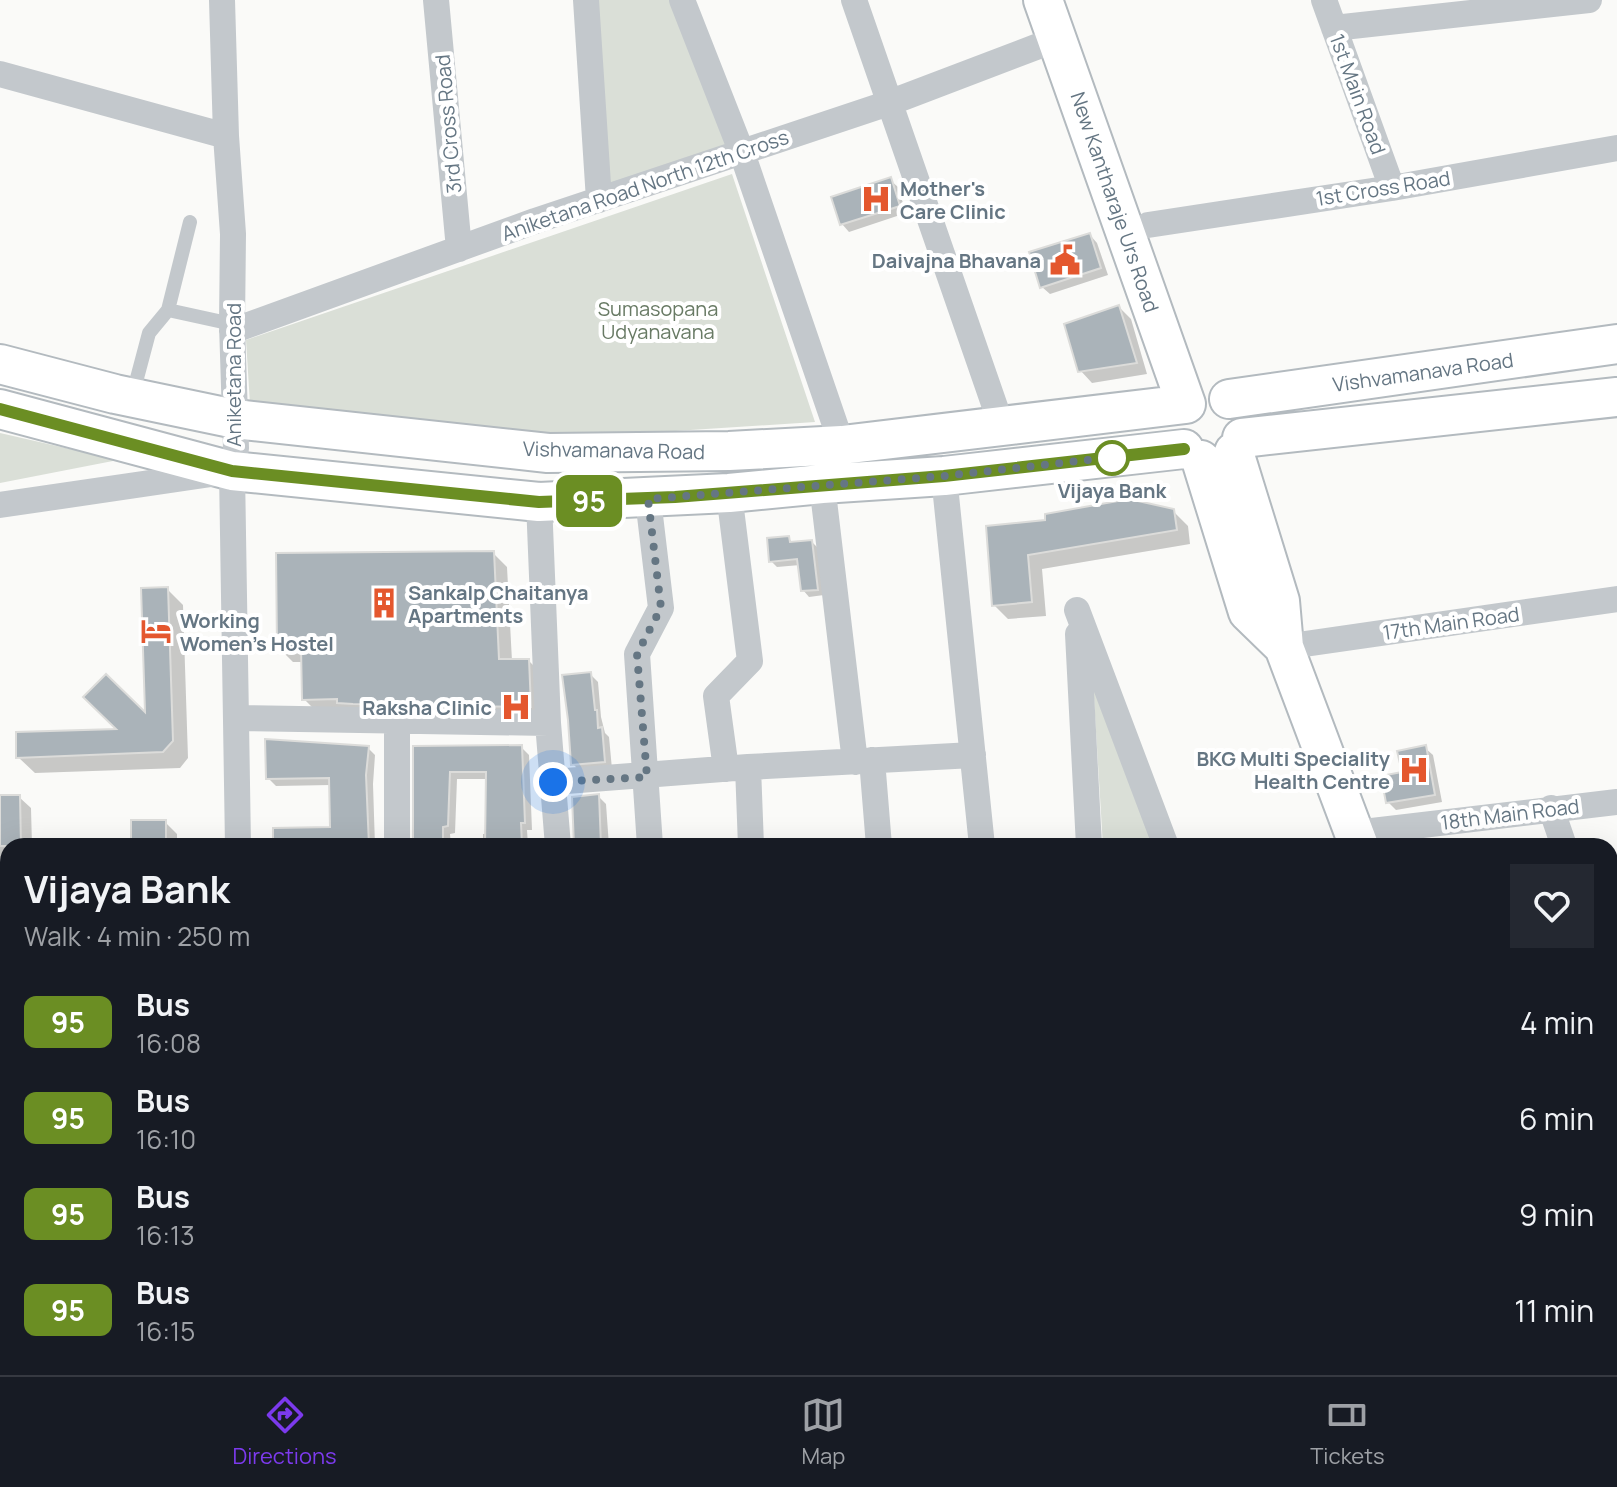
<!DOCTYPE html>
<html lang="en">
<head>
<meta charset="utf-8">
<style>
	body { margin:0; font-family:Manrope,sans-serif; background:#242831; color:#f1f3f6; height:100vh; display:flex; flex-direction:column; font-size:30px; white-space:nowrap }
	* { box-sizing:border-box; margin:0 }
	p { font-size:26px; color:#9ea1a6 }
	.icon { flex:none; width:44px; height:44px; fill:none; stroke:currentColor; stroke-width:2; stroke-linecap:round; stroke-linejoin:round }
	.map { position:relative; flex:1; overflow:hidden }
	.sheet { position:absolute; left:0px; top:838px; width:1618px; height:538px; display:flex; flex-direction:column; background:#171b24; border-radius:24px 24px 0 0; box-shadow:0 8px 32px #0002 }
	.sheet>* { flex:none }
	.badge { padding:0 16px; border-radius:12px; font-size:28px; line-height:52px }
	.you { position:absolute; width:40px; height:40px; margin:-20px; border:6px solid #fff; border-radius:50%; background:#1a73e8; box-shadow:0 0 0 12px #1a73e833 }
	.map>.badge { position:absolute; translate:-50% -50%; box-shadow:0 0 0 4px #fff }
	.round { display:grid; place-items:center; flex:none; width:84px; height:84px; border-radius:0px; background:#242831 }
	.headline { display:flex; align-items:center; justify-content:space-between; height:136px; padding:0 24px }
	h1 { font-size:38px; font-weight:700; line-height:60px }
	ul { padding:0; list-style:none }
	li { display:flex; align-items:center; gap:24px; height:96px; padding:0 24px }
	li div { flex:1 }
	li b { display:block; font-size:30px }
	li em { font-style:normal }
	li .badge { min-width:88px; font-weight:700; text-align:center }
	.dock { display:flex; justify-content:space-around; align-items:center; height:112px; border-top:2px solid #363941; background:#171b24; font-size:22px; color:#9ea1a6 }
	.dock a { display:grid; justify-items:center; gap:4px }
	.dock .active { color:#7c3aed }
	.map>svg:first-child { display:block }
	.built { fill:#e8e9e9 }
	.green { fill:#dadfd7 }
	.shadow { fill:#0003 }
	.building { fill:#aab3b9; stroke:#dcdcda; stroke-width:2 }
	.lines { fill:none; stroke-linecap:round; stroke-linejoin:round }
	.secondary-casing { stroke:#b3babf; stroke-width:42 }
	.service { stroke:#c3c8cc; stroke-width:14 }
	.minor { stroke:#c3c8cc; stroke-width:26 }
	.secondary { stroke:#fff; stroke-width:38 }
	.line-casing { stroke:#fff; stroke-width:18 }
	.line { stroke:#6b8e23; stroke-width:12 }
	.walk { stroke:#657683; stroke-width:8; stroke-dasharray:0 14.4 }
	.stop-dot { fill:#fff; stroke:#6b8e23; stroke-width:4 }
	.labels { text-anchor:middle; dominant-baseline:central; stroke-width:8; stroke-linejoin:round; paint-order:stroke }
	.street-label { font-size:20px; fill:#657683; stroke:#fff }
	.poi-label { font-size:20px; font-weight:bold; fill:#657683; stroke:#fff; text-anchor:start }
	.park-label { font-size:20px; fill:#687a64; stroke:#fff }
	.stop-label { font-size:20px; font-weight:bold; fill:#657683; stroke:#fff }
</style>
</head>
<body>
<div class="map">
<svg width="1617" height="1375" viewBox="0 0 1617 1375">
	<rect width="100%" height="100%" fill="#fafaf8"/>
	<!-- built -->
	<path class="built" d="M0,1319H8V1368H226V1375H0Z"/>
	<!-- green -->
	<path class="green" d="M595,0H672L731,147L606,188Z
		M732,174L815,422L551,439L250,404L246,340Z
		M0,433L118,460L0,483Z
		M1093,682L1153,846H1103Z"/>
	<!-- shadow -->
	<path class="shadow" d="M890,180L898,187L906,213L849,232L842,224Z
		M1090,235L1097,243L1108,275L1050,294L1042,287Z
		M1119,307L1131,319L1147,374L1092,383L1080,370Z
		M1173,511L1188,526L1190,544L1042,569L1046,616L1008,619L994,605L988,527Z
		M788,538L794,544L812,542L818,548L824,595L809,597L803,590L800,565L777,567L771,561Z
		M493,553L507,567L512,661H529L543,675L544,720L319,714L304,699L303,662H293L279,648Z
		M167,589L183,605L188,758L180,768L35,773L18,757L121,731L147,717Z
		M590,674L598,682L601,717L605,733L609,737L612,769L580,771L573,764Z
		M521,747L529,755L532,830H527L528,846H483V834H488V779H457L455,833L450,834L451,846H415V748Z
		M368,748L375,755L373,784L375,846H275L332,829L331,785L276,786L268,778Z
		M1425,748L1433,755L1442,802L1396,810L1388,802L1404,774Z
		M0,797H19L31,808L32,846H8V1007H0Z
		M599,797L606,804L609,846H576Z
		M165,822L177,834V846H133Z
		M0,1042L8,1050V1112H0Z
		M0,1170L7,1177V1227H0Z
		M1617,1329V1375H1582L1581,1368H1610V1330Z
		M23,1368L30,1375H0V1369Z
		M352,1368H588V1375H352Z
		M626,1368H710L693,1369L694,1375H627Z
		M732,1368H767V1373L782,1371L785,1375H732Z
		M816,1368H896L894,1375H816Z
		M919,1368H998L995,1375H919Z"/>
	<!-- building -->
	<path class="building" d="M891,177L900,206L840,225L831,197Z
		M1090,233L1101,268L1040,288L1029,252Z
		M1119,305L1137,363L1078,372L1064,324Z
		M1129,499L1174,509L1177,530L1028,555L1032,602L992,606L986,526L1045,520V514Z
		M789,536L790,542L812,540L818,590L801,591L797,559L769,562L767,538Z
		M494,551L499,659H529L531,707L353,704L337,703V699L302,700L301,648L277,649L276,553Z
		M168,587L173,741L163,752L16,758V732L116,729L83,697L106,674L145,712L141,588Z
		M591,672L595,710H597L598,728L602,727L605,762L571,765L568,720L562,675Z
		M265,739L369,746L366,775L369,846H273V828L330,827L329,778L266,779Z
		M522,745L525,823H521L522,846H485L486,772H450L448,826L443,827V846H413V746Z
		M1426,745L1435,795L1386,803L1381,776L1402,772L1397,751Z
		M599,794L601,846H574L572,797Z
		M0,795H20L21,846H0Z
		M131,820H166V846H131Z"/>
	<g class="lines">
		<!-- secondary casing -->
		<g class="secondary-casing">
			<path id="secondary" d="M0,364L115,394L235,419L548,453L729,451L842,445L1186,404L1043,0
				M1229,399L1617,344
				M0,409L232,471L539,502L729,493L822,484L944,476L1184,449
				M1242,438L1617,397
				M1234,452L1280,601L1284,647L1359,846
				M1201,460L1248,612L1284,647
				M1537,1368L1539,1375"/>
		</g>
		<!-- service -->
		<path class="service" d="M168,310L232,324
			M132,397L149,333L168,310L190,222"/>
		<!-- minor -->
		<path class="minor" d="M222,0L226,136L233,234L232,324L236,448L232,471L238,846
			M436,0L459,249
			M586,0L599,200
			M682,0L742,153L842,445
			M854,0L1002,427
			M1324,0L1392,188
			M1334,28L1589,0
			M0,74L226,136
			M1148,225L1392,188L1617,148
			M232,331L535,221L889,103L1057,39
			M944,476L982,846
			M822,484L855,762
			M648,499L661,608L637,654L650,846
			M539,502L548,723L558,846
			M0,505L218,473
			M1077,610L1166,846
			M1078,634L1089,846
			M1284,647L1617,599
			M237,718L548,723
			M872,760L879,846
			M748,767L751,846
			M726,769L716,696L750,661L729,493
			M553,782L748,767L973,755
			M1551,808L1564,846
			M1355,833L1617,802
			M397,846V720
			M1610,975L1617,994
			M1610,1303L1617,1302
			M603,1368L604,1375
			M714,1368L715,1375
			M798,1368L799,1375
			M901,1368L902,1375
			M1002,1368L1003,1375
			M1144,1368V1375
			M1246,1368V1375
			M1360,1368L1361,1375
			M235,1375V1368
			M1031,1375L1037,1368"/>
		<!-- secondary -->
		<use href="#secondary" class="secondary"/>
	</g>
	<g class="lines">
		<!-- line casing -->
		<g class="line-casing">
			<path id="line" d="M0,409L232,471L539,502L675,497L944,476L1184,449"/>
		</g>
		<!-- line -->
		<use href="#line" class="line"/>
		<!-- walk -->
		<path class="walk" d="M553,782L647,777L637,654L661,608L648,499L944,476L1124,456L1112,458"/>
	</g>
	<!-- icons -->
	<defs>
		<g id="hospital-bare" transform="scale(2.4)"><path d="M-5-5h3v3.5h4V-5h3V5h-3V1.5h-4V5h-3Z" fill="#e4572e" stroke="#fff" stroke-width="2.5" paint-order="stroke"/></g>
		<g id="civic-bare" transform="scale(2.4)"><path d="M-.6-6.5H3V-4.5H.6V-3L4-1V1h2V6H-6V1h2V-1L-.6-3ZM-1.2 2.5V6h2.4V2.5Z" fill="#e4572e" stroke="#fff" stroke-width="2.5" paint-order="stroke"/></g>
		<g id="building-bare" transform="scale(2.4)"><path d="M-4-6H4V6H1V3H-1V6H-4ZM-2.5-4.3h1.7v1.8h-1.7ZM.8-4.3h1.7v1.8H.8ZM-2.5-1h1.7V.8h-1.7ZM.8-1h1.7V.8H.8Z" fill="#e4572e" stroke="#fff" stroke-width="2.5" paint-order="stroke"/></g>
		<g id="hotel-bare" transform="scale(2.4)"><path d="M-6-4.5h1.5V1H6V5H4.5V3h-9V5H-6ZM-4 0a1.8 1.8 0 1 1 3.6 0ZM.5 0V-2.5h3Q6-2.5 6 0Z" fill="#e4572e" stroke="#fff" stroke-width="2.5" paint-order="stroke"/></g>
	</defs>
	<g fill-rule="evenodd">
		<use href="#hospital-bare" x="876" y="199"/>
		<use href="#civic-bare" x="1065" y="260"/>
		<use href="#building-bare" x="384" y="603"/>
		<use href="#hotel-bare" x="156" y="631"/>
		<use href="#hospital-bare" x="516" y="707"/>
		<use href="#hospital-bare" x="1414" y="770"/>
	</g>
	<!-- markers -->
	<circle class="stop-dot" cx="1112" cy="458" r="16"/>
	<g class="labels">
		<!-- street labels -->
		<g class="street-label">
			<text transform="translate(1358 94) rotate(70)">1st Main Road</text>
			<text transform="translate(448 124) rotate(-95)">3rd Cross Road</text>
			<text transform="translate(645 185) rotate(-19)">Aniketana Road North 12th Cross</text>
			<text transform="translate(1383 188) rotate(-9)">1st Cross Road</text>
			<text transform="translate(1115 202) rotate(71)">New Kantharaje Urs Road</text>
			<text transform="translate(1423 372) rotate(-8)">Vishvamanava Road</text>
			<text transform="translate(233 375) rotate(-90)">Aniketana Road</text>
			<text transform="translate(614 450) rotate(1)">Vishvamanava Road</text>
			<text transform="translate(1451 623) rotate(-8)">17th Main Road</text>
			<text transform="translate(1510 814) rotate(-7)">18th Main Road</text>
		</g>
		<!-- poi labels -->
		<g class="poi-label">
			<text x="900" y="188">Mother's<tspan x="900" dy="23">Care Clinic</tspan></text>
			<text x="1041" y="260" text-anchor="end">Daivajna Bhavana</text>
			<text x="408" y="592">Sankalp Chaitanya<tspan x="408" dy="23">Apartments</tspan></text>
			<text x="180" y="620">Working<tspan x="180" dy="23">Women's Hostel</tspan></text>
			<text x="492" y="707" text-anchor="end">Raksha Clinic</text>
			<text x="1390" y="758" text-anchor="end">BKG Multi Speciality<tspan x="1390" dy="23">Health Centre</tspan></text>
		</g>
		<!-- park labels -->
		<g class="park-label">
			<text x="658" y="308">Sumasopana<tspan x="658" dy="23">Udyanavana</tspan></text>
		</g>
		<!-- stop labels -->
		<g class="stop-label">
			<text x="1112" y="490">Vijaya Bank</text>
		</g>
	</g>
</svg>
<div class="you" style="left:553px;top:782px"></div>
<b class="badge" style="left:589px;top:501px;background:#6b8e23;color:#fff">95</b>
<section class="sheet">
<div class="headline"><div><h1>Vijaya Bank</h1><p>Walk · 4 min · 250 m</p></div><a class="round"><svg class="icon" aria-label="heart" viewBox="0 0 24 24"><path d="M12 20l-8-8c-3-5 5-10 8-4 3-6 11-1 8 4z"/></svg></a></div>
<ul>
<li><span class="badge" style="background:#6b8e23;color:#fff">95</span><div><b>Bus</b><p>16:08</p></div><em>4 min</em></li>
<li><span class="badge" style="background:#6b8e23;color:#fff">95</span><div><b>Bus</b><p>16:10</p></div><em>6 min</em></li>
<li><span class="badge" style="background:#6b8e23;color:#fff">95</span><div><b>Bus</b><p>16:13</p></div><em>9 min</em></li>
<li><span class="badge" style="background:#6b8e23;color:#fff">95</span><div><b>Bus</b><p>16:15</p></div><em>11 min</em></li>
</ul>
</section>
</div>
<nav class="dock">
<a class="active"><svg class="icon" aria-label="directions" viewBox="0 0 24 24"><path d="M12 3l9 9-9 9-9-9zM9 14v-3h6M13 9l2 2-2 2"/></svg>Directions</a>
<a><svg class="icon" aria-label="map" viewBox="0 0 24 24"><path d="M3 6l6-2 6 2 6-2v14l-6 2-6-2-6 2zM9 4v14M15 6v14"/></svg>Map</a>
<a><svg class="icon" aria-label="tickets" viewBox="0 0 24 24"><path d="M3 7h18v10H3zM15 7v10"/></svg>Tickets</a>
</nav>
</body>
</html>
